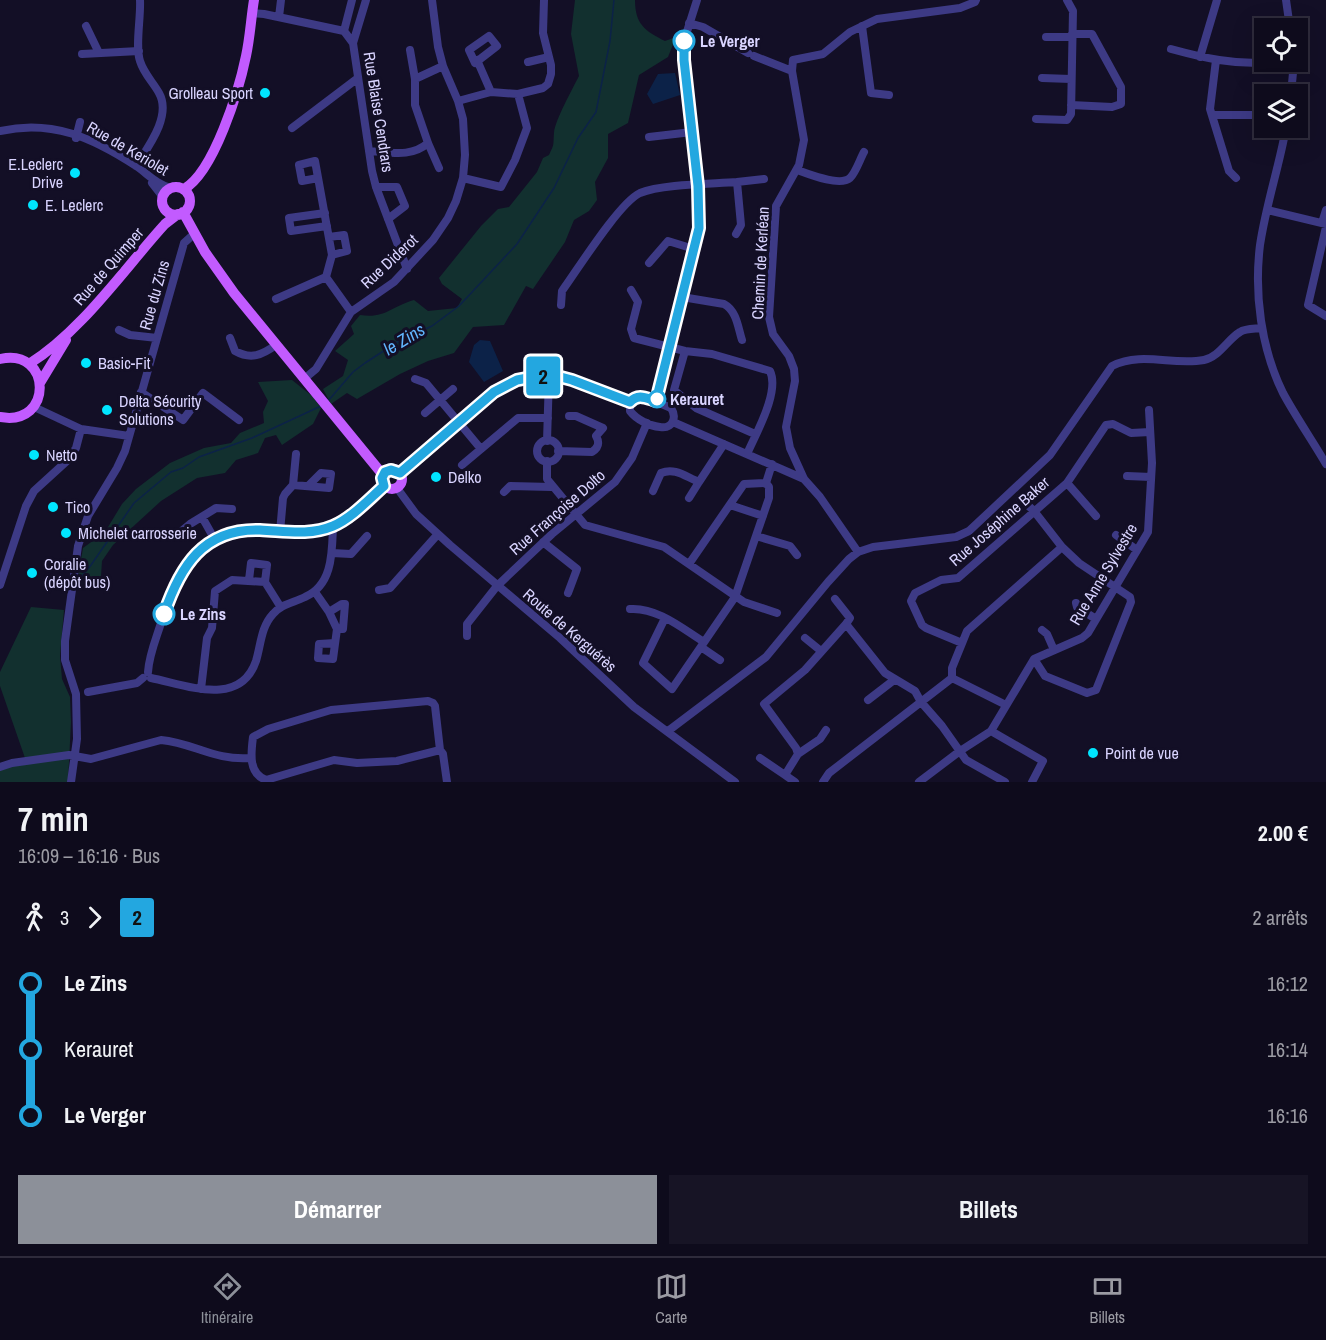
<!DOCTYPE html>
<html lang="fr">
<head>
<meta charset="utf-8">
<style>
	body { margin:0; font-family:"Archivo Narrow",sans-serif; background:#171425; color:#f1f3f6; height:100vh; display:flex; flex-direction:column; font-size:22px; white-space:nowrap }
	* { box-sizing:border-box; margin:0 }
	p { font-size:20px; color:#9b9ba3 }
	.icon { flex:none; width:33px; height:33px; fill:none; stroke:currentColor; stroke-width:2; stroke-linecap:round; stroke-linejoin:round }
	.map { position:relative; height:782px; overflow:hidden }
	.panel { display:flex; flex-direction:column; background:#0e0b1c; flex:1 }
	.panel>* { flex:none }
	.badge { padding:0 12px; border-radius:4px; font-size:21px; line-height:39px }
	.fabs { position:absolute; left:1254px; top:18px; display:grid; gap:12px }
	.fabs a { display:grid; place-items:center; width:54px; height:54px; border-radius:0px; background:#0e0b1c; box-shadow:0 6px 24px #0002,0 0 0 2px #2e2b3b; font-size:30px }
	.map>.badge { position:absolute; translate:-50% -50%; box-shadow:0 0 0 3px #fff }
	.legs { display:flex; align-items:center; gap:9px; height:66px; padding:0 18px; font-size:20px }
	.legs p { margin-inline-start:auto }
	.headline { display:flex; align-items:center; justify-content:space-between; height:102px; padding:0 18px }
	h1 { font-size:33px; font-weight:700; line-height:45px }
	.cta { display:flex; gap:12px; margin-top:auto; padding:12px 18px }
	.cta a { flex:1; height:69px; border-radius:0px; background:#8c9099; color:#fff; font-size:24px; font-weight:700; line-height:69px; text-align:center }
	.cta a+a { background:#171425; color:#f1f3f6 }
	ul { padding:0 18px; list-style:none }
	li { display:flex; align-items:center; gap:21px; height:66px; font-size:22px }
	li i { display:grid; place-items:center; width:9px; height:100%; margin:0 8px; background:currentColor }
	li i::after { content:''; width:15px; height:15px; margin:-8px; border:4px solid; border-radius:50%; background:#0e0b1c }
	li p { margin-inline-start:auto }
	li:first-child i { background:linear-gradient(#0000 50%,currentColor 0) }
	li:last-child i { background:linear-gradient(currentColor 50%,#0000 0) }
	.tabs { display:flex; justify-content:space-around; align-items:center; height:84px; border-top:2px solid #2e2b3b; background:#0e0b1c; font-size:16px; color:#9b9ba3 }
	.tabs a { display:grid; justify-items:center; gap:3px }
	.tabs .current { color:#8c9099 }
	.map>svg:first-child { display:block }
	.green { fill:#12302f }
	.water { fill:#0c2248 }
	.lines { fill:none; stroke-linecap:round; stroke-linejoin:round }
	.stream { stroke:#0c2248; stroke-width:1.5 }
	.minor { stroke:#3d3a85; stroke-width:8 }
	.major { stroke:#c25bff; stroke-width:10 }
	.line-1-casing { stroke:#fff; stroke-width:14 }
	.line-1 { stroke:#23a7e0; stroke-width:9 }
	.stop-1-dot { fill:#fff; stroke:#23a7e0; stroke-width:3 }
	.poi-dot { fill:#00e5ff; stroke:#130f26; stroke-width:2 }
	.labels { text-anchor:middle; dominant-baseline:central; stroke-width:6; stroke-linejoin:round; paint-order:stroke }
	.stop-label { font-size:16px; font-weight:bold; fill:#d9d4ff; stroke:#130f26; text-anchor:start }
	.poi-label { font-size:16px; fill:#d9d4ff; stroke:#130f26; text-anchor:start }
	.street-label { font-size:16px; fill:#d9d4ff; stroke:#130f26 }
	.water-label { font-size:18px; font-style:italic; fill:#62b6ff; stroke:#130f26 }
</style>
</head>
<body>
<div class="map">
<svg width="1326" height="782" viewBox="0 0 1326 782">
	<rect width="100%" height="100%" fill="#130f26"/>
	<!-- green -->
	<path class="green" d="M575,0H635C635,24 645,31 665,41L676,37L668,57L639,75L628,123L608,134V158L595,182L597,200L589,211L574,220L565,242L533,289L526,286L504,325L473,327L454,353L428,361L400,374L357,399L347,393L331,404L323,389L343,376L348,360L335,351L354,334L351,326L360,315C385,319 392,306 414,300L428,311L457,308L462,299L442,284L439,278L481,226L498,209L509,207L537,172L543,158L549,155C555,143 553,145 554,133C555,120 573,88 579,76L571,34Z
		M292,380L312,396L321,408L313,424L282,445L276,435L265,438L258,453L236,460L225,473L197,478L161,501L113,545L102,561L101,576L76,588L83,548L105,532L122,504L136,489L170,463L204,448L231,443L240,433L264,423L263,412L268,401L258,382Z
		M31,607L64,610L60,656L62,679L70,697L71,722L68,782H0V764L25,758L0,686V672Z"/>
	<!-- water -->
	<path class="water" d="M675,73L680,95L653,104L647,94L658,74Z
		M480,340L490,341L503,371L484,382L469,362L474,345Z"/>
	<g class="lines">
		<!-- stream -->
		<path class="stream" d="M328,401L353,372L365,363L399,341L432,326L459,306L517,244L554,188L578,138L596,112L610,41L614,0
			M76,579L82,576L91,565L134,503L171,472L183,468L199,457L252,438L321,406"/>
		<!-- minor -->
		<path class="minor" d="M1286,0L1290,28
			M252,13L264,14L344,31L353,43L372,171L376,187L407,269
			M279,17L281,0
			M689,23L703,27L748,53
			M86,26L99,53
			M862,26L871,93L889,95
			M344,31L352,0
			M489,36L497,46L475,63L469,50Z
			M1046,37H1072
			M353,43L366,0
			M1171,49C1204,58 1234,65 1268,62
			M410,50L415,79V105L428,143L439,168
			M82,54L139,51
			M754,56L792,71
			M1200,57L1217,0
			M477,60L491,92
			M1216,60L1210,109L1229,171L1236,178
			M528,62L549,57
			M1042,78L1071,79
			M415,79L443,66
			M1291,94L1294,62
			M458,101L491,92L518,94L543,88L548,84L551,74V65L543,33L544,0
			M1071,105L1112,107L1121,104V87L1092,34H1072
			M1212,115H1254
			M1036,119L1067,120L1071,114L1073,11L1067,0
			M292,128L358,78
			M1286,128C1279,167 1266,205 1260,245C1254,294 1261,348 1283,393C1296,417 1312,440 1326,464
			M0,131C52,119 93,138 136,166C148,174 156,184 171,188
			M649,137L692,132
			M76,138L80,122
			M369,151C390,152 411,158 428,143
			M136,166C148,147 172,116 159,93C153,82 144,74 140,61C135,46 141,18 140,0
			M797,170C808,174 840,187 850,178C856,172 860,159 864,152
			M318,178L302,181L299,165L315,161L332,255L326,277
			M463,178L501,187L515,160L527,128L518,94
			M737,182L764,179
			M152,183L163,197
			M376,187H397L405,206L388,219
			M1267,210L1326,224
			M325,213L289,218L291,231L327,226
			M1322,223L1326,210
			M1326,227L1308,305L1326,316
			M329,237L344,235L347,251L332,255
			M649,263L668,241L694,249
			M326,277L351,312
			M631,290L638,302L631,329L634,338L685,351L712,354L770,371C780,392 756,433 747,454
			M682,297L724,304C737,311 738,328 742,340
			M276,299L326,277
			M561,305L562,291C578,269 619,203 640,193C662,184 711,184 737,182L741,225L736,234
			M119,330L130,335L157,338
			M230,338L235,351C251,360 262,355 276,345
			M685,351L674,390L696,408L755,434
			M304,379L316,369L351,312L394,282L433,240L448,218L456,201L463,178L465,155L463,119L458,101L443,66L438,47L432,0
			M415,379L426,383L481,449
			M141,392L183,420L203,393L239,420
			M643,396L671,408C677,417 673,429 660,427C649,426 636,419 630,411V402L637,397Z
			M656,401L699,228L698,186L684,60V41L697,0
			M34,407L81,429L129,436
			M425,413L453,389
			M673,422L804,479
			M537 451a11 11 0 1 1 22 0a11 11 0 1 1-22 0Z
			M547,441L549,376
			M558,451L592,452C598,448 600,443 596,436L603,428L576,416H569
			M547,461V479L585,525L664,547L744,602L777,613
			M462,465L518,418H548
			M400,473L494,392L517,380L538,376H557L572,380L630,402
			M1127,476L1151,477
			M1067,483L1096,516
			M293,485L329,488L331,474L321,473L308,486
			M397,488L416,514L450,545L560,638L634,707L735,782
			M653,491L661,473C675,467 686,477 699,482L724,444
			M504,492L510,486L552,487
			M689,498L699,482
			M1020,498L1034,511L1062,547L1079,563L1130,597L1131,602L1096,690L1087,693L1045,676L1034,659
			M730,505L763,516
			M202,517L215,540
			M280,532L283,498L285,494L293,485L296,454
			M179,533L190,524L216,508L232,509
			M1116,535L1137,550
			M756,536L790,546L797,555
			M543,542L577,569L568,593
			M858,552L820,497L804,479L790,448L786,427L795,381L794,369L789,356L773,334L769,317L776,206L799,165L804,140L792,71L793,60L823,54L850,32L877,19L960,8L975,2L976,0
			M332,553L351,554L367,536
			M689,564L744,484L766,483
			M249,580L251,563L267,565L265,582L280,606
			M0,585L26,506L34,491L68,460L76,448L81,429
			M379,590L390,588L438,534
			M315,592L329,612L337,629L333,659L318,658L319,644L335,643
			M835,599L850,618L846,624
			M1076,603L1077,607L1096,619
			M630,609C657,607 683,629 704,642
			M329,612L342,604H345L343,629H337
			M665,618L643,663L672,689L735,597L769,498V487L766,483L772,464
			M1042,630L1047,634L1054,650
			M467,636V624L497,586L552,534L615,482L632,458L647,423
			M805,638L821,651
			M962,643L926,628L922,625L911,601L915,593L941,580L958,578L1067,483L1106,425L1113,424L1131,433L1150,432
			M701,647L720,660
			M148,672C149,655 156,639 161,623C177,576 191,536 248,530C277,527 306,538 334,525C352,517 369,499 384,486
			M151,678C186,685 240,708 256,661C261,644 261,627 273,614C281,604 293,603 305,597C333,585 332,552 333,526
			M952,678V668L967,631L1062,547
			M201,689L207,638L212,628L215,591L232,580L265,582
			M88,692L137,683L143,678
			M868,700L894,680
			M668,731L766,657L828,582L849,559L858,552L873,547L956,537L969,531L1050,455L1112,366C1142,351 1173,366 1204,360C1219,357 1227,340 1240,332C1246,328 1255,329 1262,328
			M991,731L1043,761L1032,782
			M440,750L397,761L357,763L334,760L266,780C248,773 251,753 253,737L268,729L331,710L428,701L433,703L435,706L440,750L443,754L447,782
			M798,754L820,739L826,730
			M760,758L785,775
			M0,767L12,763L69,755L91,759L161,740C194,743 214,761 251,758
			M71,782L77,739L76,694L65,660V641L78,546L88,516L117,468L125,451L184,243L194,234
			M795,782L785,775L798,754L796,748L764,704L805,670L846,624L885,673L915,691L921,702L942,726L966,760L1005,782
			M823,782L829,773L952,678L1006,705
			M919,782L960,751L991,731L1034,659L1082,638L1088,633L1148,532L1152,463L1149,410"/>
		<!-- major -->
		<path class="major" d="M162 201a14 14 0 1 1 28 0a14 14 0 1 1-28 0Z
			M184,189C214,172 239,90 246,56C250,38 251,18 254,0
			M183,212L205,252L234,293L383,475
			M0,359C52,347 54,427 0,417
			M29,364C81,332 124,269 165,224L178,214
			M40,383L66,340
			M382 479a10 10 0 1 1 20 0a10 10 0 1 1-20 0Z"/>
	</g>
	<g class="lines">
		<!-- line-1 casing -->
		<g class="line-1-casing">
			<path id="line-1" d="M164,614C180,567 203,528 260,530C285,531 309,536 333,526C352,518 369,499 384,486L382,478L385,472L391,470L400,473L494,392L517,380L538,376H557L572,380L630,402C638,393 646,398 656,401L699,228L698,186L684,60V41"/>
		</g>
		<!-- line-1 -->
		<use href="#line-1" class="line-1"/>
	</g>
	<!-- markers -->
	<g class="stop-1-dot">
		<circle cx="684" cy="41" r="10"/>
		<circle cx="657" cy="399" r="8"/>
		<circle cx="164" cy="614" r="10"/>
	</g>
	<g class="poi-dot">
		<circle cx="265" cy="93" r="6"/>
		<circle cx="75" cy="173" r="6"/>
		<circle cx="33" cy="205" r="6"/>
		<circle cx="86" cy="363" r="6"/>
		<circle cx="107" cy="410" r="6"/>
		<circle cx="34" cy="455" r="6"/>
		<circle cx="436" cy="477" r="6"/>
		<circle cx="53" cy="507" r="6"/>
		<circle cx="66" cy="533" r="6"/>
		<circle cx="32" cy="573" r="6"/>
		<circle cx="1093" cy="753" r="6"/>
	</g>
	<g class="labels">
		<!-- stop labels -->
		<g class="stop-label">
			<text x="700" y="41">Le Verger</text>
			<text x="670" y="399">Kerauret</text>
			<text x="180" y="614">Le Zins</text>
		</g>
		<!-- poi labels -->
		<g class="poi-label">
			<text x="253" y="93" text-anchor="end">Grolleau Sport</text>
			<text x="63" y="164" text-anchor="end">E.Leclerc<tspan x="63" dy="18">Drive</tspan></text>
			<text x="45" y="205">E. Leclerc</text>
			<text x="98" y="363">Basic-Fit</text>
			<text x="119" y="401">Delta Sécurity<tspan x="119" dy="18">Solutions</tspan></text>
			<text x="46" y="455">Netto</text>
			<text x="448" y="477">Delko</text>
			<text x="65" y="507">Tico</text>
			<text x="78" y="533">Michelet carrosserie</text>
			<text x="44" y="564">Coralie<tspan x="44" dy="18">(dépôt bus)</tspan></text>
			<text x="1105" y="753">Point de vue</text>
		</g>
		<!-- street labels -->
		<g class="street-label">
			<text transform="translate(379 112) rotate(81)">Rue Blaise Cendrars</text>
			<text transform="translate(128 148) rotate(30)">Rue de Keriolet</text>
			<text transform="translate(389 261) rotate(-43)">Rue Diderot</text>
			<text transform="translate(760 263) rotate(-87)">Chemin de Kerléan</text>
			<text transform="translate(108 266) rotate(-49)">Rue de Quimper</text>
			<text transform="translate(154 295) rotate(-74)">Rue du Zins</text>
			<text transform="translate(557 512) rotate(-41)">Rue Françoise Dolto</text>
			<text transform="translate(999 521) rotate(-41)">Rue Joséphine Baker</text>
			<text transform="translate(1103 574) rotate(-59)">Rue Anne Sylvestre</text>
			<text transform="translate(570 630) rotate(41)">Route de Kerguérès</text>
		</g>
		<!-- water labels -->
		<g class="water-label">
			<text transform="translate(404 339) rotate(-31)">le Zins</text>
		</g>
	</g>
</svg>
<div class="fabs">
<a><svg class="icon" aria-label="locate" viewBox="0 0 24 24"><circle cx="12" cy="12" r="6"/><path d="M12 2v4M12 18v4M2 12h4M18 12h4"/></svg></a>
<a><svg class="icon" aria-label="layers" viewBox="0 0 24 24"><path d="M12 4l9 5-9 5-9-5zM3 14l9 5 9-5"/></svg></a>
</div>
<b class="badge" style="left:543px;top:376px;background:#23a7e0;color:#111">2</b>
</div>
<section class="panel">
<div class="headline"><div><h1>7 min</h1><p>16:09 – 16:16 · Bus</p></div><b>2.00 €</b></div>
<div class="legs"><svg class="icon" aria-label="walk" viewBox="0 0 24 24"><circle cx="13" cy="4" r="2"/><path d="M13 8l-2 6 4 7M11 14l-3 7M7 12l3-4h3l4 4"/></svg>3<svg class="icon" aria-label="forward" viewBox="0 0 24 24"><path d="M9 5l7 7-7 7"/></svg><b class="badge" style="background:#23a7e0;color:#111">2</b><p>2 arrêts</p></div>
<ul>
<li><i style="color:#23a7e0"></i><b>Le Zins</b><p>16:12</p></li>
<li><i style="color:#23a7e0"></i><span>Kerauret</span><p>16:14</p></li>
<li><i style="color:#23a7e0"></i><b>Le Verger</b><p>16:16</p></li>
</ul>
<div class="cta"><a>Démarrer</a><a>Billets</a></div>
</section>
<nav class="tabs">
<a class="current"><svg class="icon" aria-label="directions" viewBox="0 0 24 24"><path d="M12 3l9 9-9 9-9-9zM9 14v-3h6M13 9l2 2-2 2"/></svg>Itinéraire</a>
<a><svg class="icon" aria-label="map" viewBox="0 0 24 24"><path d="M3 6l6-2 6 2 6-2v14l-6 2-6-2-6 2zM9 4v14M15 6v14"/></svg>Carte</a>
<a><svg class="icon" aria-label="tickets" viewBox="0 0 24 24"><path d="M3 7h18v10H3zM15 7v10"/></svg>Billets</a>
</nav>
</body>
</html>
